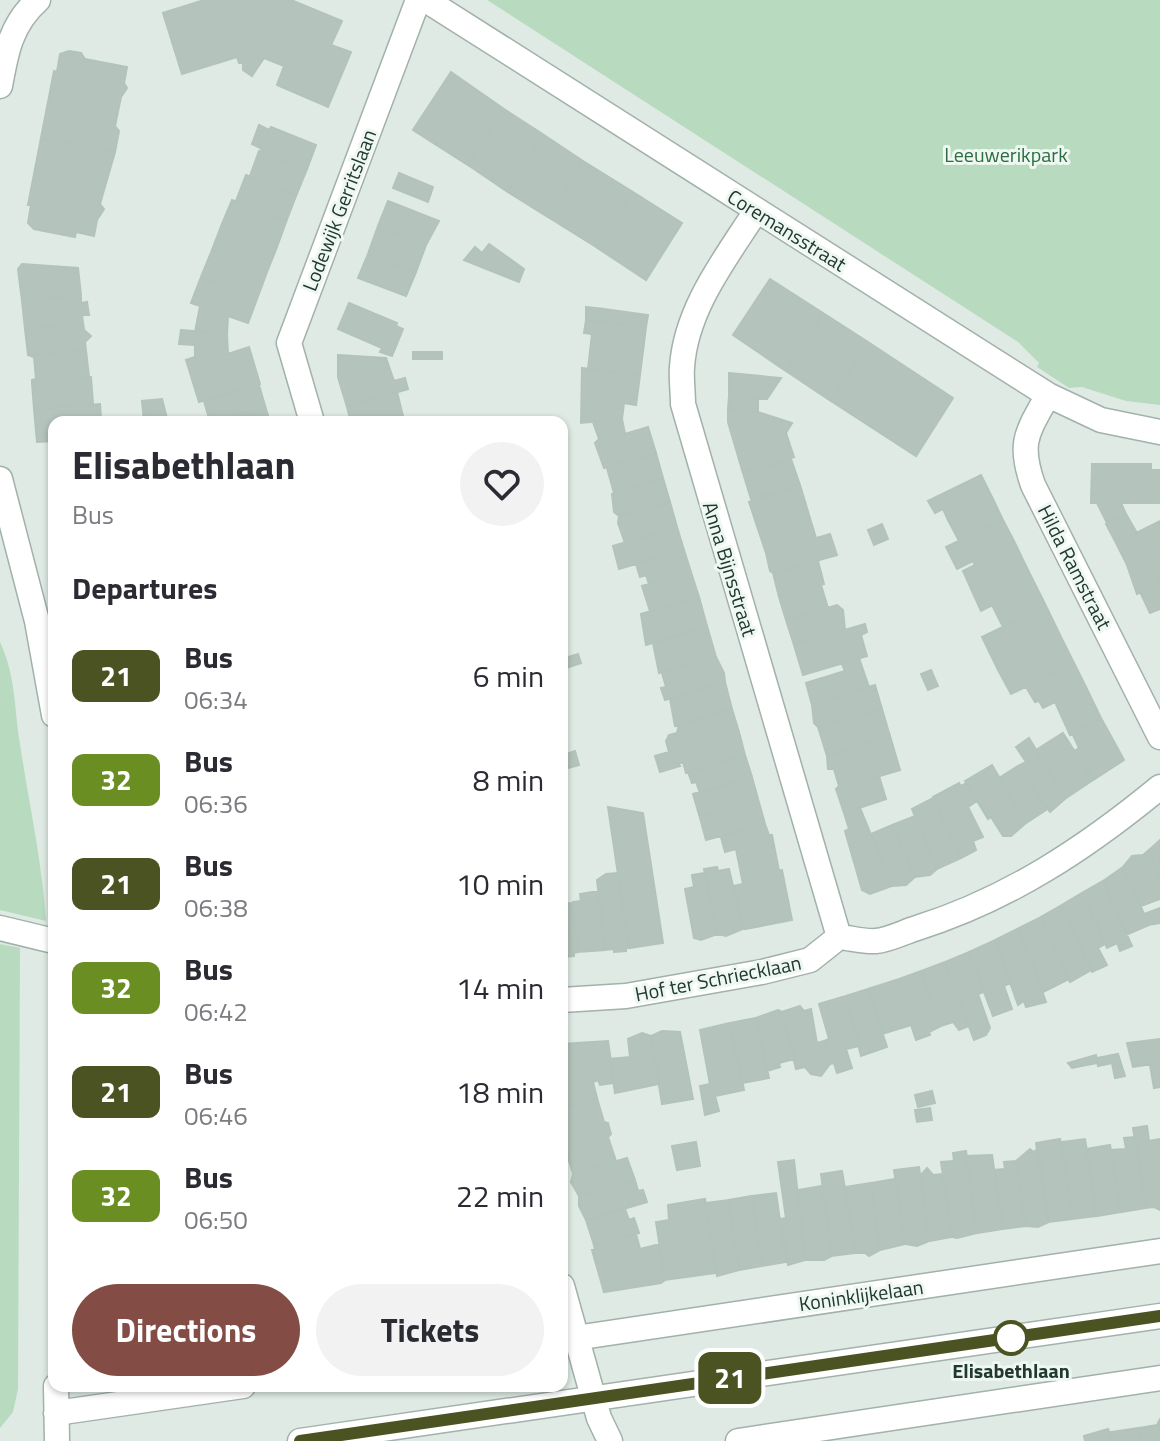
<!DOCTYPE html>
<html lang="en">
<head>
<meta charset="utf-8">
<style>
	body { margin:0; font-family:"Titillium Web",sans-serif; background:#f2f2f3; color:#2b2b33; height:100vh; display:flex; flex-direction:column; font-size:30px; white-space:nowrap }
	* { box-sizing:border-box; margin:0 }
	p { font-size:26px; color:#7c7c81 }
	.icon { flex:none; width:44px; height:44px; fill:none; stroke:currentColor; stroke-width:2; stroke-linecap:round; stroke-linejoin:round }
	.map { position:relative; flex:1; overflow:hidden }
	.details { position:absolute; left:48px; top:416px; width:520px; height:976px; display:flex; flex-direction:column; background:#fff; border-radius:16px; box-shadow:0 2px 6px #0004 }
	.details>* { flex:none }
	.badge { padding:0 16px; border-radius:12px; font-size:28px; line-height:52px }
	.map>.badge { position:absolute; translate:-50% -50%; box-shadow:0 0 0 4px #fff }
	h2 { padding:0 24px; font-size:30px; line-height:72px }
	.round { display:grid; place-items:center; flex:none; width:84px; height:84px; border-radius:42px; background:#f2f2f3 }
	.head { display:flex; align-items:center; justify-content:space-between; height:136px; padding:0 24px }
	h1 { font-size:38px; font-weight:700; line-height:60px }
	.action { display:flex; gap:16px; margin-top:auto; padding:16px 24px }
	.action a { flex:1; height:92px; border-radius:48px; background:#834c44; color:#fff; font-size:32px; font-weight:700; line-height:92px; text-align:center }
	.action a+a { background:#f2f2f3; color:#2b2b33 }
	ul { padding:0; list-style:none }
	li { display:flex; align-items:center; gap:24px; height:104px; padding:0 24px }
	li div { flex:1 }
	li b { display:block; font-size:30px }
	li em { font-style:normal }
	li .badge { min-width:88px; font-weight:700; text-align:center }
	.map>svg:first-child { display:block }
	.green { fill:#b8dbbf }
	.building { fill:#b4c4bd; stroke:#b1c3bb; stroke-width:2 }
	.lines { fill:none; stroke-linecap:round; stroke-linejoin:round }
	.minor-casing { stroke:#a2b1ab; stroke-width:27 }
	.minor { stroke:#fff; stroke-width:24 }
	.line-casing { stroke:#fff; stroke-width:18 }
	.line { stroke:#4a5321; stroke-width:12 }
	.stop-dot { fill:#fff; stroke:#4a5321; stroke-width:4 }
	.labels { text-anchor:middle; dominant-baseline:central; stroke-width:6; stroke-linejoin:round; paint-order:stroke }
	.park-label { font-size:20px; fill:#2c6e41; stroke:#eff7f2 }
	.street-label { font-size:20px; fill:#203931; stroke:#eff7f2 }
	.stop-label { font-size:20px; font-weight:bold; fill:#203931; stroke:#eff7f2 }
</style>
</head>
<body>
<div class="map">
<svg width="1160" height="1441" viewBox="0 0 1160 1441">
	<rect width="100%" height="100%" fill="#dfeae4"/>
	<!-- green -->
	<path class="green" d="M487,0H1160V405L1126,401L1082,387L1069,388L1037,367L1039,363L1018,342Z
		M0,642C16,676 14,708 20,744C29,804 42,861 46,921L0,910Z
		M0,944L20,948L18,1389L13,1412L0,1428Z"/>
	<!-- building -->
	<path class="building" d="M204,0H291L342,21L331,45L351,52L328,107L277,85L284,66L264,58L252,76L243,70V63H239L237,57L182,74L163,13Z
		M69,51L81,53L85,59L127,67L124,83L127,88L121,97L115,126L119,131L115,152L41,138L54,71L57,72L60,54Z
		M451,72L504,109L468,165L413,130Z
		M504,109L544,135L508,192L468,165Z
		M259,125L269,130L271,127L316,145L307,169L261,152L262,149L252,144Z
		M544,135L583,161L548,217L508,192Z
		M41,138L115,152L100,204L104,209L97,220L94,236L76,232L75,237L34,229L28,223L31,205H28Z
		M259,151L307,169L296,196L250,176Z
		M583,161L633,192L596,247L548,217Z
		M399,173L433,187L428,202L393,188Z
		M246,175L296,196L286,222L236,201Z
		M633,192L682,223L646,280L596,247Z
		M232,200L286,222L277,247L222,224Z
		M388,201L439,221L426,245L378,226Z
		M222,224L277,247L267,272L212,250Z
		M378,226L426,245L416,272L368,254Z
		M489,244L524,269L519,282L464,260L475,247L482,253Z
		M212,250L267,272L257,299L201,277Z
		M368,254L416,272L406,296L358,278Z
		M22,264L78,268L81,295L22,301L18,269Z
		M201,277L257,299L248,323L228,316L227,334L195,332L200,306L191,303Z
		M770,279L823,313L786,371L733,335Z
		M81,295V303L87,302L89,315H82L83,323L25,329L22,301Z
		M349,303L397,323L396,326L403,329L392,356L380,352L382,348L338,329Z
		M586,307L604,309L602,321L586,320Z
		M604,309L648,315L646,327L602,321Z
		M823,313L868,342L831,401L786,371Z
		M586,320L646,327L640,375L588,369L592,334L584,333Z
		M83,323L84,330L91,336L85,342L86,350L28,355L25,329Z
		M181,330L227,334L228,354L249,347L260,384L199,402L186,360L195,357V345L179,344Z
		M868,342L953,398L916,456L831,401Z
		M86,350L89,377L32,383V380L36,379L34,357L28,355Z
		M413,352H442V359H413Z
		M338,355L386,358L394,381L405,378L408,389L347,407L338,377Z
		M582,368L640,375L636,405L624,403L622,419L581,423Z
		M729,373L781,378L767,399H758L729,396Z
		M91,377L93,404L34,409L32,383Z
		M259,385L266,409L221,422H210L204,401Z
		M397,392L404,420L351,422L347,407Z
		M729,396L758,399V412L728,409Z
		M162,399L168,422H144L142,401Z
		M100,404L101,419L94,422H54V441L37,442L34,409Z
		M266,409L270,422H221Z
		M728,409L758,412L792,423L786,433L794,457L743,473L728,422Z
		M622,419L625,434L648,427L656,453L604,468L595,443L599,439L593,422Z
		M656,453L663,478L614,493L607,468Z
		M791,459L800,485L751,499L743,473Z
		M1092,464H1151V470H1160V503H1121L1126,514L1107,523L1097,503H1091Z
		M981,475L992,497L948,520L943,509L935,513L928,501Z
		M663,478L670,502L619,516L614,512L612,494Z
		M800,485L816,538L766,553L749,502Z
		M992,497L1003,520L959,541L948,520Z
		M670,502L677,527L625,543L618,523L619,516Z
		M1126,514L1137,533L1116,543L1106,524Z
		M1003,520L1014,541L957,569L946,547Z
		M1160,521V548L1127,565L1116,543Z
		M882,524L888,539L874,545L868,530Z
		M677,527L684,550L619,569L613,546Z
		M830,534L837,555L773,573L770,571L766,553Z
		M1014,541L1024,562L971,589L963,571L975,565L973,561Z
		M1160,548V582L1137,594L1127,565Z
		M684,550L691,572L649,584L646,575L640,577L636,564Z
		M818,561L824,584L779,597L773,573Z
		M1024,562L1035,584L981,611L971,589Z
		M691,572L699,597L650,611L642,586Z
		M1160,582V609L1150,613L1140,592Z
		M1035,584L1046,606L1003,627L992,605Z
		M821,585L828,608L786,620L779,597Z
		M699,597L707,626L646,645L641,614Z
		M837,605L843,610L845,630L794,645L786,620Z
		M1046,606L1062,639L998,670L982,637Z
		M865,624L867,632L861,635L867,656L803,675L794,645Z
		M707,626L716,657L659,673L653,643Z
		M1062,639L1074,663L1011,694L998,670Z
		M578,654L581,663L563,669L562,659Z
		M716,657L724,673L725,682L665,700L661,688L666,687L662,673Z
		M859,658L869,687L812,705L806,683L845,671L842,664Z
		M1074,663L1086,687L1043,708L1039,701L1035,702L1026,687Z
		M931,670L938,686L928,690L921,674Z
		M725,682L732,709L675,726L670,699Z
		M875,685L882,709L818,727L814,723L812,705Z
		M1086,687L1101,718L1070,735L1055,702Z
		M732,709L739,732L669,752L666,741L669,735L677,733L679,725Z
		M882,709L890,736L827,756L818,727Z
		M1101,718L1124,760L1093,780L1074,751L1079,748L1072,733Z
		M739,732L745,755L686,773L683,762L678,764L680,766L660,772L655,756Z
		M1063,733L1093,780L1066,798L1036,750Z
		M890,736L900,770L836,789L839,786L834,769H828L827,756Z
		M1029,738L1066,798L1050,812L1018,766L1026,762L1016,747Z
		M575,751L579,765L568,768L563,755Z
		M745,755L752,777L700,793L696,782L692,783L688,772Z
		M992,765L1026,823L1011,836H1003L991,817L988,819L965,781Z
		M1018,766L1046,810L1026,823L999,778Z
		M879,776L886,799L844,813L836,789Z
		M752,777L758,799L700,818L693,794Z
		M959,783L961,786L966,783L977,801L968,807L983,837L973,841L976,850L961,858L933,797Z
		M933,798L961,858L937,869L912,809Z
		M758,799L765,824L706,840L700,818Z
		M608,807L643,813L663,943L629,948Z
		M860,808L892,886L870,894L862,890L845,831L849,829L844,813Z
		M915,816L937,869L930,875L915,877L892,825Z
		M765,824L769,835H772L779,871L782,870L792,920L745,929L733,886L743,884L736,849L725,852L721,837Z
		M892,825L915,877L906,885L892,886L871,834Z
		M1160,840V877L1149,850Z
		M1149,850L1160,877V899L1141,906L1123,867L1132,856L1143,855Z
		M717,867L718,871L729,869L743,929L726,936L717,934L704,869Z
		M1123,867L1149,925L1126,935L1103,881Z
		M618,873L629,948H626V951L614,952V949L605,950L597,880L606,874Z
		M705,873L717,934L701,940L694,938L685,889L694,887L692,875Z
		M1103,881L1132,946L1120,951L1117,943L1107,948L1082,893Z
		M599,891L605,950L578,952L573,902L581,901L580,894Z
		M1082,893L1105,944L1098,948L1107,965L1092,972L1062,905Z
		M573,903L578,952L574,953V956L562,957V904Z
		M1062,905L1091,970L1070,982L1041,917Z
		M1160,908V923L1149,925L1144,914Z
		M1041,917L1069,979L1043,992L1019,928Z
		M1019,928L1046,1002L1026,1007L1024,1001L1018,1005L995,940Z
		M995,940L1010,983L1004,986L1012,1009L993,1016L969,952Z
		M969,952L984,992L978,994L990,1028L986,1035L974,1040L945,962Z
		M945,962L969,1026L959,1030L953,1022L941,1026L921,971Z
		M921,971L941,1026L929,1032L930,1035L916,1040L896,980Z
		M896,980L911,1025L882,1034L868,989Z
		M868,989L887,1047L861,1056L846,996Z
		M846,996L859,1046L846,1049L852,1068L837,1073L834,1063L830,1064L824,1041L829,1039L819,1004Z
		M800,1006L804,1011L811,1009L817,1043L824,1041L830,1064L821,1076L811,1074L805,1067L796,1069L782,1012Z
		M778,1010L782,1012L794,1059L779,1063L780,1067L767,1071L756,1018Z
		M756,1018L769,1078L742,1083L730,1023Z
		M730,1023L744,1090L715,1096L719,1111L705,1115L700,1086L710,1084L700,1030Z
		M662,1031L680,1032L693,1099L662,1104L651,1036Z
		M642,1033L651,1036L659,1084L615,1093L610,1059L630,1057L628,1039Z
		M1160,1039V1063L1133,1067L1127,1043Z
		M608,1041L614,1083L600,1085L598,1080L593,1082L597,1098L562,1108V1044Z
		M1118,1054L1125,1076L1115,1078L1112,1063L1098,1066L1097,1058Z
		M1096,1055L1097,1063L1072,1068L1068,1063Z
		M1160,1063V1087L1154,1088L1150,1065Z
		M932,1091L935,1103L918,1107L915,1095Z
		M597,1098L604,1122L608,1123L611,1134L608,1137L616,1161L573,1174L562,1137V1108Z
		M930,1108L932,1120L917,1122L915,1110Z
		M1147,1126L1149,1141L1160,1139V1210L1154,1207L1146,1208L1133,1128Z
		M1135,1137L1146,1208L1121,1212L1111,1150L1126,1149L1124,1138Z
		M1060,1139L1073,1219L1049,1222L1036,1143Z
		M1085,1139L1097,1216L1073,1219L1061,1142Z
		M696,1142L700,1166L677,1170L672,1146Z
		M1110,1145L1121,1212L1097,1216L1086,1149Z
		M1030,1149L1033,1152L1038,1149L1049,1222L1038,1227L1026,1226L1016,1161Z
		M966,1151L977,1233L957,1238L952,1237L941,1162L954,1161L953,1153Z
		M992,1155L1003,1229L977,1233L966,1156Z
		M627,1158L635,1180L579,1196L571,1182L573,1174Z
		M794,1160L805,1260L788,1265L780,1219L786,1218L778,1162Z
		M1016,1161L1026,1226L1003,1229L994,1170L1005,1169L1004,1162Z
		M919,1167L929,1241L917,1246L905,1244L894,1170Z
		M927,1168L933,1175L942,1174L952,1237L929,1241L920,1176Z
		M842,1171L856,1253L832,1256L821,1174Z
		M895,1179L905,1244L880,1250L871,1183Z
		M635,1180L638,1191L643,1190L647,1202L586,1220L579,1206V1196Z
		M871,1183L880,1250L869,1256L865,1253H856L845,1187Z
		M822,1186L832,1256L824,1260H805L798,1190Z
		M776,1193L786,1262L762,1266L752,1196Z
		M752,1196L762,1266L739,1270L728,1200Z
		M705,1199L716,1273L665,1280L656,1222L669,1220L668,1205Z
		M728,1200L739,1270L717,1276L705,1203Z
		M625,1209L629,1220L634,1218L639,1233L594,1245L586,1220Z
		M636,1234L640,1249L660,1244L665,1280L661,1283L604,1292L592,1250H595L594,1245Z
		M1159,1421L1160,1441H1141L1139,1428L1157,1425Z
		M1139,1428L1141,1441H1113L1111,1432Z
		M1108,1429L1113,1441H1085L1084,1436Z"/>
	<g class="lines">
		<!-- minor casing -->
		<g class="minor-casing">
			<path id="minor" d="M426,0L1048,395L1101,420L1160,432
				M0,86C6,52 11,24 38,0
				M756,211C726,258 686,308 682,367C681,379 683,392 683,404L839,937
				M1048,395C1027,433 1018,442 1033,485L1160,737
				M312,422L289,343L418,0
				M0,479L37,621L54,715
				M0,928L54,941
				M562,1000L626,996L762,972L810,960L839,937C851,938 864,942 876,941C889,940 904,932 917,928C1009,899 1086,848 1160,787
				M562,1286L599,1418L610,1441
				M562,1340L1160,1251
				M56,1386L57,1441
				M56,1413L243,1386
				M300,1441L1160,1316
				M738,1441L1160,1378"/>
		</g>
		<!-- minor -->
		<use href="#minor" class="minor"/>
	</g>
	<g class="lines">
		<!-- line casing -->
		<g class="line-casing">
			<path id="line" d="M300,1441L1160,1316"/>
		</g>
		<!-- line -->
		<use href="#line" class="line"/>
	</g>
	<!-- markers -->
	<circle class="stop-dot" cx="1011" cy="1338" r="16"/>
	<g class="labels">
		<!-- park labels -->
		<g class="park-label">
			<text x="1006" y="154">Leeuwerikpark</text>
		</g>
		<!-- street labels -->
		<g class="street-label">
			<text transform="translate(339 210) rotate(-69)">Lodewijk Gerritslaan</text>
			<text transform="translate(787 230) rotate(32)">Coremansstraat</text>
			<text transform="translate(1075 567) rotate(63)">Hilda Ramstraat</text>
			<text transform="translate(730 569) rotate(73)">Anna Bijnsstraat</text>
			<text transform="translate(718 978) rotate(-11)">Hof ter Schriecklaan</text>
			<text transform="translate(861 1295) rotate(-8)">Koninklijkelaan</text>
		</g>
		<!-- stop labels -->
		<g class="stop-label">
			<text x="1011" y="1370">Elisabethlaan</text>
		</g>
	</g>
</svg>
<b class="badge" style="left:730px;top:1378px;background:#4a5321;color:#fff">21</b>
<section class="details">
<div class="head"><div><h1>Elisabethlaan</h1><p>Bus</p></div><a class="round"><svg class="icon" aria-label="heart" viewBox="0 0 24 24"><path d="M12 20l-8-8c-3-5 5-10 8-4 3-6 11-1 8 4z"/></svg></a></div>
<h2>Departures</h2>
<ul>
<li><span class="badge" style="background:#4a5321;color:#fff">21</span><div><b>Bus</b><p>06:34</p></div><em>6 min</em></li>
<li><span class="badge" style="background:#6b8e23;color:#fff">32</span><div><b>Bus</b><p>06:36</p></div><em>8 min</em></li>
<li><span class="badge" style="background:#4a5321;color:#fff">21</span><div><b>Bus</b><p>06:38</p></div><em>10 min</em></li>
<li><span class="badge" style="background:#6b8e23;color:#fff">32</span><div><b>Bus</b><p>06:42</p></div><em>14 min</em></li>
<li><span class="badge" style="background:#4a5321;color:#fff">21</span><div><b>Bus</b><p>06:46</p></div><em>18 min</em></li>
<li><span class="badge" style="background:#6b8e23;color:#fff">32</span><div><b>Bus</b><p>06:50</p></div><em>22 min</em></li>
</ul>
<div class="action"><a>Directions</a><a>Tickets</a></div>
</section>
</div>
</body>
</html>
